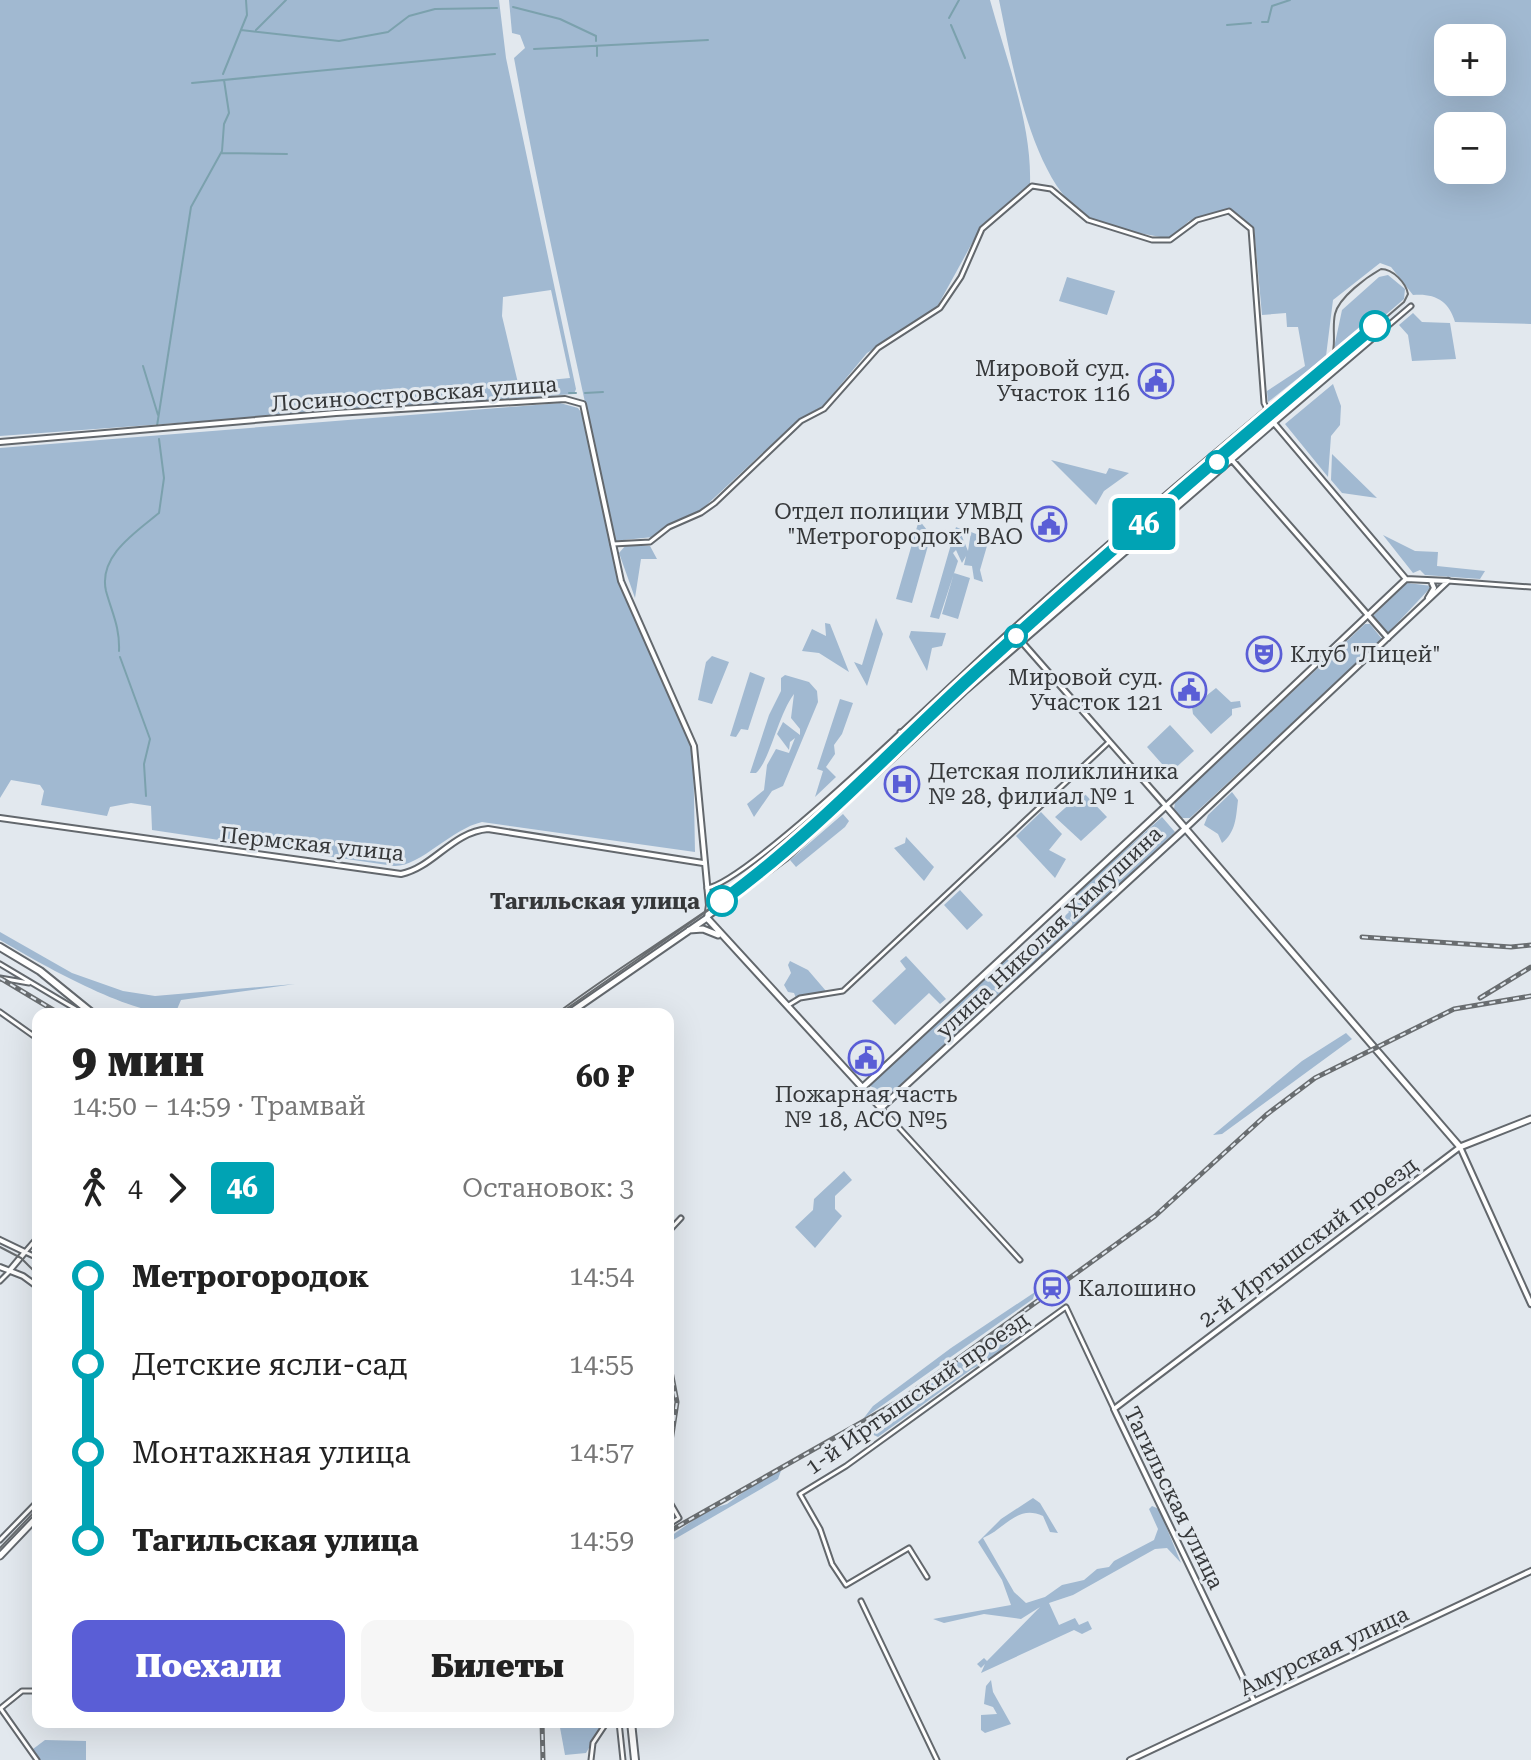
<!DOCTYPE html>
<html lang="ru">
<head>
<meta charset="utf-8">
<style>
	body { margin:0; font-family:"Roboto Serif",serif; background:#f6f6f6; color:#222; height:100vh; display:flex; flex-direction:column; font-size:30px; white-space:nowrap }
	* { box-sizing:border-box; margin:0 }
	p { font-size:26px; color:#767676 }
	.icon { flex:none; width:44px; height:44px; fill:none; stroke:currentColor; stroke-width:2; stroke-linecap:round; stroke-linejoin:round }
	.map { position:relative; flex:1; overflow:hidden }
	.side { position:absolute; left:32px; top:1008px; width:642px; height:720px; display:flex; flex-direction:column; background:#fff; border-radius:16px; box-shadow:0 8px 32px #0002 }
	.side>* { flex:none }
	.badge { padding:0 16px; border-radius:6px; font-size:28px; line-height:52px }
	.buttons { position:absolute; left:1434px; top:24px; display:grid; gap:16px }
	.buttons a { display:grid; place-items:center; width:72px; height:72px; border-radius:16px; background:#fff; box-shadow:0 8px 32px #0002; font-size:40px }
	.map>.badge { position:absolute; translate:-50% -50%; box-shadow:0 0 0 4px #fff }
	.legs { display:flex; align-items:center; gap:12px; height:88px; padding:0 40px; font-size:26px }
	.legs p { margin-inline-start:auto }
	.head { display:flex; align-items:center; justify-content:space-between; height:136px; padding:0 40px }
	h1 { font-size:44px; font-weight:800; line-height:60px }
	.button { display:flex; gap:16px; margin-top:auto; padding:16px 40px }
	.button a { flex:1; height:92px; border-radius:16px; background:#5a5ed6; color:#fff; font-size:32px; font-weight:800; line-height:92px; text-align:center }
	.button a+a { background:#f6f6f6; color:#222 }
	ul { padding:0 40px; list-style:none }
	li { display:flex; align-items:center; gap:28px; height:88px; font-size:30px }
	li i { display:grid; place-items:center; width:12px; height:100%; margin:0 10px; background:currentColor }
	li i::after { content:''; width:20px; height:20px; margin:-10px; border:6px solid; border-radius:50%; background:#fff }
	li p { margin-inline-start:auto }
	li:first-child i { background:linear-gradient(#0000 50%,currentColor 0) }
	li:last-child i { background:linear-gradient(currentColor 50%,#0000 0) }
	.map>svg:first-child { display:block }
	.green { fill:#a1b9d1; fill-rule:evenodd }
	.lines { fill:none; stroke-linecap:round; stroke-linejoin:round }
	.stream { stroke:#7ba1ad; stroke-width:2 }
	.minor-casing { stroke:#63686d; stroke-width:7 }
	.tertiary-casing { stroke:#63686d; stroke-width:8 }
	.secondary-casing { stroke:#63686d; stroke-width:9 }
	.primary-casing { stroke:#63686d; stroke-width:10 }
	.minor { stroke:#fff; stroke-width:3 }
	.tertiary { stroke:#fff; stroke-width:4 }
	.secondary { stroke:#fff; stroke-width:5 }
	.primary { stroke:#fff; stroke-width:6 }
	.tram { stroke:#696d70; stroke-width:2 }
	.rail-casing { stroke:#696d70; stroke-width:5 }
	.rail { stroke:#e2e8ee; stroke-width:2; stroke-dasharray:6; stroke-linecap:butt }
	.line-1-casing { stroke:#fff; stroke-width:18 }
	.line-1 { stroke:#00a3b4; stroke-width:12 }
	.stop-1-dot { fill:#fff; stroke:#00a3b4; stroke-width:4 }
	.labels { text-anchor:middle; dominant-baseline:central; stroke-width:6; stroke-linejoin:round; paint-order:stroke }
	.poi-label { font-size:22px; fill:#36383a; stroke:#e2e8ee; text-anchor:end }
	.street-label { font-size:22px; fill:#36383a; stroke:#e2e8ee }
	.stop-label { font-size:22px; font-weight:bold; fill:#36383a; stroke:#e2e8ee; text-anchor:end }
</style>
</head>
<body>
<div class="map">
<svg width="1531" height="1760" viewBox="0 0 1531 1760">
	<rect width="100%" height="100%" fill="#e2e8ee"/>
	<!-- green -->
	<path class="green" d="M0,0H499L506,58L576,389L574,394L0,436ZM551,290L570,378L518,383L502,316L503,297Z
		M509,0H990C1006,59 1032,123 1030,184L982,225L937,307L910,328L867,353L823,406L799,419L699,512L669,525L653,537L614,541C582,380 543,221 514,58L525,48L520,35L512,33Z
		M999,0H1531V324L1455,322C1449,301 1435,293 1413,295L1391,267L1380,263L1333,300L1326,356L1268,402L1267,391L1305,366L1298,327H1287L1286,313L1262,315L1254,228L1229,209L1189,221L1169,239C1144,233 1108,230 1086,216C1031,181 1012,62 999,0ZM1448,38H1492V82H1448ZM1448,126H1492V170H1448Z
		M1388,275L1405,289L1404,299L1331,362L1342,310L1379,277Z
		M1067,277L1115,291L1107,315L1059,301Z
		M1413,313L1422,322L1450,323L1456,359L1412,361L1408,335L1399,325Z
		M1333,384L1341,406L1340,425L1331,436L1328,477L1285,424Z
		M560,403L578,408L584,416L619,580L693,745L695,852L482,822C451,829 420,867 394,866L152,830L151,806L131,803L110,807L107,816L41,805L44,791L40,785L11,780L0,798V448Z
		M1332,454L1377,498L1342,493L1331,480Z
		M1051,460L1106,474L1109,468L1129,473L1104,491L1096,505Z
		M919,520L931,535L912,603L896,599Z
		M956,527L965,531L961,534L968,551L971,532L989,539L980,570L983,582L974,579L972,566L964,565L966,556L962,563L956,550L953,553L958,561L939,619L930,617Z
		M1383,535L1415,551L1438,552L1437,566L1485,571L1480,579L1425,575L1420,570L1413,573Z
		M626,545L650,546L657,559H641L635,598L619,553Z
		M954,573L970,578L958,619L942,614Z
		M1407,583L1432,586L1388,633L1372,617Z
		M876,618L883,634L867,686L854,662L862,665Z
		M825,623L830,624L849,672L819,653L802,651L812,629L826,636Z
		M1365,624H1370L1382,639L1190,818H1182L1174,809L1175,802Z
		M911,631L946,633L942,646L932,648L927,671L909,637Z
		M712,656L729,662L712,704L698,700L706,662Z
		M750,672L765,678L748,730L741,729L736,737L730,736Z
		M785,675L809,682L817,691L818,702L783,786L772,791L754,817L747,804L764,790L767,765L776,749L789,753L795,738L790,742L789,750L777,734L783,722L800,735V729L791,718L794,694C778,715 770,761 756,773H750L769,715L781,691V678Z
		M1216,688L1231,702L1240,701L1241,707L1232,709V715L1211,734L1193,714L1192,707Z
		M840,699L853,703L842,734L834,745L835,754L826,767L836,777L815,797L823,771L817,769Z
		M1170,725L1194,751L1170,773L1147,747Z
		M896,738L865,777L757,872L756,863Z
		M1083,792L1107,817L1081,841L1055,817Z
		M1232,792L1238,800C1236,817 1236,832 1222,843L1218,834L1204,825L1208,815Z
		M1041,812L1062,834L1049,850L1066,859L1055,878L1016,836Z
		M843,814L849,821L845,827L796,867L790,860Z
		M1162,817L1175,832L919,1072L884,1100L870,1085L1006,958L1014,966L1069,912L1064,905Z
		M906,837L934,867L924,881L894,848L905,843Z
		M960,890L983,915L967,930L944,905Z
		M0,932L72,973L123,991L155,996L295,984L181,1000L175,1014C128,1014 41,964 0,940Z
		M906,956L946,999L940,1004L929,993L895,1025L872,1001L906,969L900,961Z
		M790,961L808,970L826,991L823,994L796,998L794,993L788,992L784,985L791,973L788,965Z
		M1346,1033L1352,1039L1222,1134L1213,1135L1302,1061Z
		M844,1171L852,1180L835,1196V1209L842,1216L815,1248L795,1227L813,1210L814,1199Z
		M1035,1292L1033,1299L863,1419L873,1406L951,1348Z
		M1007,1333L1009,1338L1015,1337L990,1360L972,1369L878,1437L867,1432L901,1417L917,1403L874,1422L916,1390L938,1380L948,1368L994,1336Z
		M782,1468L778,1479L668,1543V1538L708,1510L727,1504L775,1469Z
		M1033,1498L1040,1503L1058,1533L1050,1532L1043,1516C1017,1504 1005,1529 983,1538L1014,1592L1026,1603L1045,1597L1062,1585L1084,1580L1097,1569L1109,1567L1114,1561L1154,1540L1158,1529L1149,1509L1152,1506L1159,1509L1181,1563L1167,1548L1155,1549L1073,1595L1049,1603L1059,1625L1075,1618L1079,1625L1088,1621L1092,1629L1082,1634L1074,1630L981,1673L985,1664L981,1668L977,1664L984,1658L987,1661L1040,1607L1021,1619L984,1614L944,1623L933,1619L1011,1605L1002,1580L978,1542L1001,1519Z
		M991,1680L993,1692L1011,1724L985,1733L981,1730V1715L997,1714L993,1707L984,1704L986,1686Z
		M559,1722H604L586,1753L565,1755Z
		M45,1740L86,1741V1760H40L33,1749Z"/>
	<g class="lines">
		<!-- stream -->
		<path class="stream" d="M513,7L560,19L596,36V41
			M949,18L959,0
			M1262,22H1268L1272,6L1290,0
			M951,25L965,58
			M1227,25L1251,23
			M241,30L339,41L388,32L409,16L435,9L497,8
			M256,30L286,0
			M597,47V56
			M534,49L708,40
			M223,74L247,15L246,0
			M192,83L495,54
			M221,153L287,154
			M143,366L158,415
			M569,393H576
			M585,393L603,392
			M157,426L191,207L222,151L224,124L229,113L224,80
			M119,651C120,627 112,613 106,591C98,556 136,532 159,513L164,478L159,439
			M120,657L150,739L144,764L146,796"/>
		<!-- minor casing -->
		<g class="minor-casing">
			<path id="minor" d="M1116,538L1128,549
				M613,544L650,542L669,527L701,513L715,503L801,421L824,409L878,348L940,308L961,277L982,229L1032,186L1051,189L1088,220L1152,240H1170L1197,220L1229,211L1251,229L1264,403L1274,423L1411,306
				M1448,581L1531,587
				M900,732L910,743
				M707,888C750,882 952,683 998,642C1085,563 1175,486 1265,411
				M0,964L84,1014
				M0,978L29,983
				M787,1006L800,998L843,991L1109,742
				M0,1012L38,1039
				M881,1108L1020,1260
				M668,1232L681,1218
				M38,1237L25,1252L38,1258
				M0,1281L9,1272
				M668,1499L679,1518L668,1525
				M0,1540L38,1501
				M927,1577L909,1548L846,1585L832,1564L820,1529L800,1494L846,1466L1066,1307L1114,1409
				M861,1601L937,1760
				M1,1708L22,1691H38
				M1,1709L37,1760
				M619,1722L623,1760
				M591,1760L593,1743L607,1722"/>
		</g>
		<!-- tertiary casing -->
		<g class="tertiary-casing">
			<path id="tertiary" d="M0,442L336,413L565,399L583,404L621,581L694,746L709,905L707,918
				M1232,460L1388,638
				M1406,579L1448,581
				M1428,598L1434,588L1431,581
				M1021,641L1166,806L1406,579
				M0,818L401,874C434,867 452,832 488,829L703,863
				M1185,829L1448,581
				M707,917L786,858L964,692L1274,423L1406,579
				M0,1240L25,1252L10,1270
				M0,1267L23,1276L38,1287
				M1254,1701L1114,1409L1460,1147L1531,1304
				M1130,1760L1531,1571"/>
		</g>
		<!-- secondary casing -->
		<g class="secondary-casing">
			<path id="secondary" d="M689,930L703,929L718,935
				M568,1014L707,918L881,1108L1185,829
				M862,1088L1166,806L1460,1147L1531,1119
				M0,1556L38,1516"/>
		</g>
		<!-- primary casing -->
		<g class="primary-casing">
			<path id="primary" d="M0,947L40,971L93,1014
				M631,1722L635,1760"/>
		</g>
		<!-- minor -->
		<use href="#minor" class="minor"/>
		<!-- tertiary -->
		<use href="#tertiary" class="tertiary"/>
		<!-- secondary -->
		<use href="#secondary" class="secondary"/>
		<!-- primary -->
		<use href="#primary" class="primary"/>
		<!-- tram -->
		<path class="tram" d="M556,1014C623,963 698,921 764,868C836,812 896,744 962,682C1081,573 1204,468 1327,364C1339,348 1331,332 1335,314C1339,297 1367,277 1381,269C1393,269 1406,283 1408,294L1404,302L1007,644L898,743L867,779L794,846L749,882L559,1014
			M0,1247L21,1258L38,1275
			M0,1548L38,1508"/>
		<!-- rail casing -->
		<g class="rail-casing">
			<path id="rail" d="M1362,937L1511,947L1531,945
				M0,978L60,1014
				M1480,998L1531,967
				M668,1356L677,1402L671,1441
				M668,1532L901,1400L1155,1216L1266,1115L1315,1078L1454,1009L1531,996
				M542,1722L543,1760"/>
		</g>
		<!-- rail -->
		<use href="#rail" class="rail"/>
	</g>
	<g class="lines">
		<!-- line-1 casing -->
		<g class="line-1-casing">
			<path id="line-1" d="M722,901C814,834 890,751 973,675C1104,555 1239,439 1375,326"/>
		</g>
		<!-- line-1 -->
		<use href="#line-1" class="line-1"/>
	</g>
	<!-- icons -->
	<defs>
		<g id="civic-ring" transform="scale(1.8)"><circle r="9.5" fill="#e2e8ee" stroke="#5a5ed6" stroke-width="1.5"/><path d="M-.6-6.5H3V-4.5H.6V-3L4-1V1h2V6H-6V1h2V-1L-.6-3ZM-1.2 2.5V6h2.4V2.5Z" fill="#5a5ed6"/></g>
		<g id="theatre-ring" transform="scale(1.8)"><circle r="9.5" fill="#e2e8ee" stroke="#5a5ed6" stroke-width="1.5"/><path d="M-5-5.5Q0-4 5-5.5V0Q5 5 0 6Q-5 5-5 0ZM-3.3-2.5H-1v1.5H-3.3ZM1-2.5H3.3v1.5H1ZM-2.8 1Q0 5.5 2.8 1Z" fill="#5a5ed6"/></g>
		<g id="hospital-ring" transform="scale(1.8)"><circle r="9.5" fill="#e2e8ee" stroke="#5a5ed6" stroke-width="1.5"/><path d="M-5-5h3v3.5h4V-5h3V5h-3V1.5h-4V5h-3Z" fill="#5a5ed6"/></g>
		<g id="station-ring" transform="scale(1.8)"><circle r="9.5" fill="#e2e8ee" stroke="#5a5ed6" stroke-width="1.5"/><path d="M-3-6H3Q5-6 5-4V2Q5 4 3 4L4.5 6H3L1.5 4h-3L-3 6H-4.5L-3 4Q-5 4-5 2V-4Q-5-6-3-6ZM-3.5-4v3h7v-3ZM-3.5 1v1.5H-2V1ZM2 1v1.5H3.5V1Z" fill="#5a5ed6"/></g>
	</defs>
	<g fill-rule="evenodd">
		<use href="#civic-ring" x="1156" y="381"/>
		<use href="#civic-ring" x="1049" y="524"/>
		<use href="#theatre-ring" x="1264" y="654"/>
		<use href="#civic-ring" x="1189" y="690"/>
		<use href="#hospital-ring" x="902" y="784"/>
		<use href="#civic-ring" x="866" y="1058"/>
		<use href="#station-ring" x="1052" y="1288"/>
	</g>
	<!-- markers -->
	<g class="stop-1-dot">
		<circle cx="1375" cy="326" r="14"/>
		<circle cx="1217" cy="462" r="10"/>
		<circle cx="1016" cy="636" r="10"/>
		<circle cx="722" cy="901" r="14"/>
	</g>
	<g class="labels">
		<!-- poi labels -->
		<g class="poi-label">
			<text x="1130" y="368">Мировой суд.<tspan x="1130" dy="25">Участок 116</tspan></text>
			<text x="1023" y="511">Отдел полиции УМВД<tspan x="1023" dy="25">"Метрогородок" ВАО</tspan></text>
			<text x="1290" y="654" text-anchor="start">Клуб "Лицей"</text>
			<text x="1163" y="677">Мировой суд.<tspan x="1163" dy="25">Участок 121</tspan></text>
			<text x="928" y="771" text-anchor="start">Детская поликлиника<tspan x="928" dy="25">№ 28, филиал № 1</tspan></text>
			<text x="866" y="1094" text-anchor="middle">Пожарная часть<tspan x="866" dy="25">№ 18, АСО №5</tspan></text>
			<text x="1078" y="1288" text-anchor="start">Калошино</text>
		</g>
		<!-- street labels -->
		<g class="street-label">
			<text transform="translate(414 394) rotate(-4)">Лосиноостровская улица</text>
			<text transform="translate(312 844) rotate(6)">Пермская улица</text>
			<text transform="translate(1049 932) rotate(-43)">улица Николая Химушина</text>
			<text transform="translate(1308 1242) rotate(-37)">2-й Иртышский проезд</text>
			<text transform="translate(917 1393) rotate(-35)">1-й Иртышский проезд</text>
			<text transform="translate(1174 1498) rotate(64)">Тагильская улица</text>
			<text transform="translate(1324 1651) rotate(-25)">Амурская улица</text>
		</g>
		<!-- stop labels -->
		<g class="stop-label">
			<text x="700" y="901">Тагильская улица</text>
		</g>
	</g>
</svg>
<div class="buttons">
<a>+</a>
<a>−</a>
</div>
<b class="badge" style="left:1144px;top:524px;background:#00a3b4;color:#fff">46</b>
<section class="side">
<div class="head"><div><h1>9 мин</h1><p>14:50 – 14:59 · Трамвай</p></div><b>60 ₽</b></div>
<div class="legs"><svg class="icon" aria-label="walk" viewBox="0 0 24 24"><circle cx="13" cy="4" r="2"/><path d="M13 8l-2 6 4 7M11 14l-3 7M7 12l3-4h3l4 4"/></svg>4<svg class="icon" aria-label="forward" viewBox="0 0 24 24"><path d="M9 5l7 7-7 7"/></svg><b class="badge" style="background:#00a3b4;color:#fff">46</b><p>Остановок: 3</p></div>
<ul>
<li><i style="color:#00a3b4"></i><b>Метрогородок</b><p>14:54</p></li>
<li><i style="color:#00a3b4"></i><span>Детские ясли-сад</span><p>14:55</p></li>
<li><i style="color:#00a3b4"></i><span>Монтажная улица</span><p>14:57</p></li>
<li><i style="color:#00a3b4"></i><b>Тагильская улица</b><p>14:59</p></li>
</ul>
<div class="button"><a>Поехали</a><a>Билеты</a></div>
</section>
</div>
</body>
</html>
